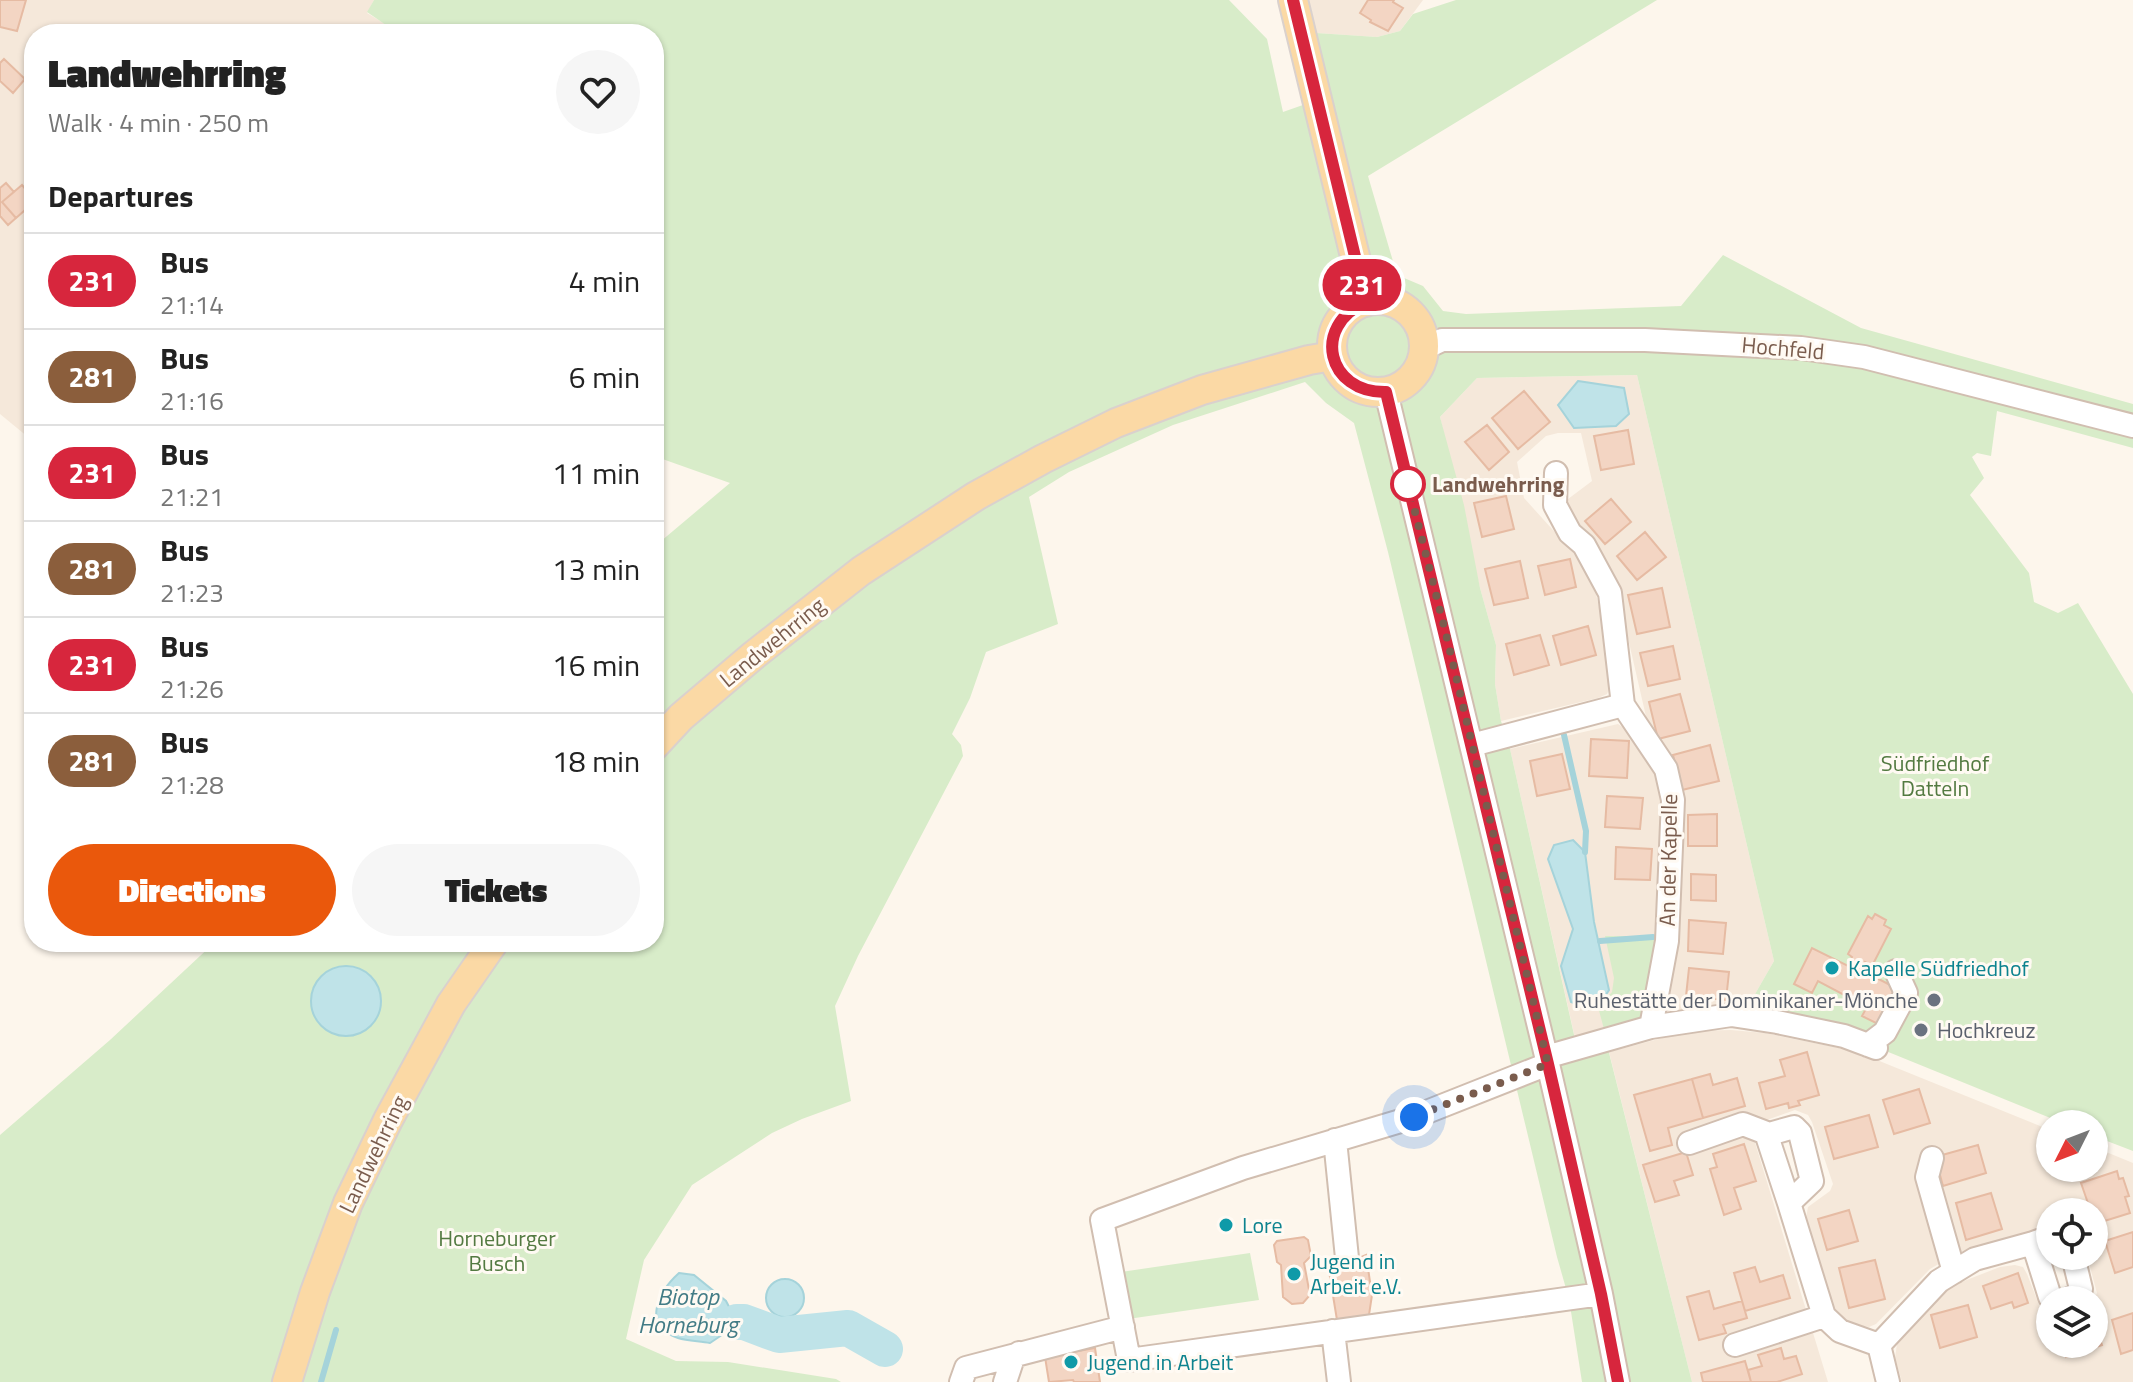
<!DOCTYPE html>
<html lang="en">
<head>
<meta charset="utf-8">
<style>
	body { margin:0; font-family:"Titillium Web",sans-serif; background:#f6f6f6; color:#222; height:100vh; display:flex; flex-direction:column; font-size:30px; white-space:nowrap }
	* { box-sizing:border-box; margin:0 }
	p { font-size:26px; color:#767676 }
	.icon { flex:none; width:44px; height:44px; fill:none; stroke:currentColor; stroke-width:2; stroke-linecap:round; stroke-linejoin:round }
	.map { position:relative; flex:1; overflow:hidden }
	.drawer { position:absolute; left:24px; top:24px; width:640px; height:928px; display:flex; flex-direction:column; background:#fff; border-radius:32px; box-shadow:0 2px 6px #0004 }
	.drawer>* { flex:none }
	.badge { padding:0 16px; border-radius:26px; font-size:28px; line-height:52px }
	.needle { width:52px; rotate:228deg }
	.controls { position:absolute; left:2036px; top:1110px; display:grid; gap:16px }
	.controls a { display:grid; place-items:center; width:72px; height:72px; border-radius:50%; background:#fff; box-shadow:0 2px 6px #0004; font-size:40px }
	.you { position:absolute; width:40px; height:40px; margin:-20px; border:6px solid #fff; border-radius:50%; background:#1a73e8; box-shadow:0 0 0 12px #1a73e833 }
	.map>.badge { position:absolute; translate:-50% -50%; box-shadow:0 0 0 4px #fff }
	h2 { padding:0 24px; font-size:30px; line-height:72px }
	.round { display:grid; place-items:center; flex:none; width:84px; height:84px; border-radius:42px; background:#f6f6f6 }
	.overview { display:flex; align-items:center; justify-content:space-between; height:136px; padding:0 24px }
	h1 { font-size:38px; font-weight:800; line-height:60px }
	.cta { display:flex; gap:16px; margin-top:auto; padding:16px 24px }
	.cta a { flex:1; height:92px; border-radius:48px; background:#ea580c; color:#fff; font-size:32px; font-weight:800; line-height:92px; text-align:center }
	.cta a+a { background:#f6f6f6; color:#222 }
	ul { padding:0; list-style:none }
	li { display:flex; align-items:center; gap:24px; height:96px; padding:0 24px; border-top:2px solid #e0e0e0 }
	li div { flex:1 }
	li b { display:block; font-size:30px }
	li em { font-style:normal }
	li .badge { min-width:88px; font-weight:700; text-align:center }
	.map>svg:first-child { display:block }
	.residential { fill:#f5e8da }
	.green { fill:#d8ecc9 }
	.water { fill:#bfe3e8; stroke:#a5d3da; stroke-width:2 }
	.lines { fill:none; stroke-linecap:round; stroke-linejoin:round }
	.stream { stroke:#a5d3da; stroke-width:6 }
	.river { stroke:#bfe3e8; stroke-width:36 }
	.building { fill:#f3d5c3; stroke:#e6bba3; stroke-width:2 }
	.minor-casing { stroke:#d1beb0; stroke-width:26 }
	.major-casing { stroke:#dad1cd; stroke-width:32 }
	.minor { stroke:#fff; stroke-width:22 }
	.major { stroke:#fbd9a5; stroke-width:28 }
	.line-casing { stroke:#fff; stroke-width:18 }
	.line { stroke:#d7263d; stroke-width:12 }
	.walk { stroke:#7a5c4d; stroke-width:8; stroke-dasharray:0 14.4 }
	.stop-dot { fill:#fff; stroke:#d7263d; stroke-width:4 }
	.culture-dot { fill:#0f9aa8; stroke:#fffaf3; stroke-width:3 }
	.worship-dot { fill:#6b7280; stroke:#fffaf3; stroke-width:3 }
	.labels { text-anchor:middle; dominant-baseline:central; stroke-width:6; stroke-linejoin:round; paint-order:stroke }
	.street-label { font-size:22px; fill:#7a5c4d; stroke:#fffaf3 }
	.stop-label { font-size:22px; font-weight:bold; fill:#7a5c4d; stroke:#fffaf3; text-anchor:start }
	.park-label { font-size:22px; fill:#537a41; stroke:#fffaf3 }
	.culture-label { font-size:22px; fill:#0d838f; stroke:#fffaf3; text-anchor:start }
	.worship-label { font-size:22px; fill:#5b616d; stroke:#fffaf3; text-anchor:end }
	.water-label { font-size:24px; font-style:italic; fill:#437c86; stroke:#fffaf3 }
</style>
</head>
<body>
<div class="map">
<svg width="2133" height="1382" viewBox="0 0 2133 1382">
	<rect width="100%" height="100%" fill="#fdf6ec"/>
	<!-- residential -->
	<path class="residential" d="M0,0H374L367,13L400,33L34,34V442L0,414Z
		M1293,0H1423L1400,31L1377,37L1301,32Z
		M1637,375L1774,961L1747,1008L1713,1006L1668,1011L1664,1001L1674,923L1679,911L1674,899L1680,801L1650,734L1614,577L1603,558L1572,521L1568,506V499L1592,481L1581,433H1558L1546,436L1517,462L1524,498L1580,560L1593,580L1613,671L1612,683L1607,694L1598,698L1501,721L1495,684L1496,645L1480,588L1440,417L1477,378Z
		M1618,724L1636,736L1664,786L1659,936L1647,1016L1575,1038L1510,749Z
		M1731,1030L1765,1033L1849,1050L1862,1057L1877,1060L2050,1130V1168H2094V1147L2133,1163V1382H1902L1895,1358L1897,1344L1951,1286L2000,1267L2015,1265L2023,1267L2027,1274L2041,1310L2050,1315V1344H2094V1301L2097,1293L2087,1256H2094V1212H2050V1225L1954,1255L1930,1269L1876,1324L1869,1327L1852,1324L1843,1320L1834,1312L1806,1218L1808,1207L1830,1191L1833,1184L1812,1122L1808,1115L1795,1110L1764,1121L1753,1136L1828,1382H1692L1609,1052L1689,1031Z"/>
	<!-- green -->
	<path class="green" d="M374,0H1229L1267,39L1283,112L1317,100L1301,32L1377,37L1400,31L1413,14L1456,0H1657L1368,176L1397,275L1423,286L1443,311L1466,314L1681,306L1723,255L1861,328L2133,404V448L1997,411L1991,456L1977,453L1972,457L1984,478L1970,495L2029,573L2034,602L2058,613L2078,603L2133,694V1151L2094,1136V1124H2065L1876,1047L1844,1036L1804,1016L1747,1008L1774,961L1637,375L1477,378L1440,417L1464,505L1480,588L1496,645L1495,684L1501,721L1510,749L1577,1048L1606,1041L1692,1382H1582L1569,1299L1557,1257L1388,552L1354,423L1326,403L1305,382L1173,425L1069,472L1029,497L1058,624L986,652L970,698L952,734L961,745L963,756L858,956L835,1006L851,1101L802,1119L772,1133L692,1185L644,1260L626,1339L676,1361L728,1362L836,1379L841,1382H0V1135L110,1040L215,942H654V547L730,483L654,456V34H399L367,12Z
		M1605,936H1659L1647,1016L1604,1029L1598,1007L1612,992L1614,978Z
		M1250,1253L1259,1300L1128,1319L1121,1272Z"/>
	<!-- water -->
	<path class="water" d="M1578,381L1624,388L1629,414L1616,426L1574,428L1558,405Z
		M1573,840L1585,852L1594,922L1609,990L1600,1004L1587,1008L1571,1002L1561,966L1573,929L1548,859L1554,845Z
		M311 1001a35 35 0 1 1 70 0a35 35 0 1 1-70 0Z
		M679,1273L694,1275L726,1301L738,1324L710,1343C700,1341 688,1341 678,1338C641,1326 658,1292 679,1273Z
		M766 1298a19 19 0 1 1 38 0a19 19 0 1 1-38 0Z"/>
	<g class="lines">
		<!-- stream -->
		<path class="stream" d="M1564,735L1586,831L1585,852
			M1600,941L1653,937
			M321,1382L336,1330"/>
		<!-- river -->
		<path class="river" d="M737,1322H744L779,1335L848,1328L885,1349"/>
	</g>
	<!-- building -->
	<path class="building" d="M0,0H26L17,31L0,27Z
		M1368,0H1394L1393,2L1403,8L1388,31L1370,22L1371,20L1360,13Z
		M4,59L25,79L13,93L0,81V63Z
		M6,183L14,192L2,202L16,218L8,225L0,216V188Z
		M22,185L34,199V202L16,218L2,202Z
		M1524,391L1550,422L1518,449L1492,418Z
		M1487,425L1509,452L1489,470L1465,442Z
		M1628,430L1634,464L1601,470L1594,436Z
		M1506,496L1514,529L1482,537L1474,503Z
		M1611,499L1631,522L1605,544L1585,521Z
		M1645,532L1666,557L1637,580L1617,556Z
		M1570,559L1576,587L1545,595L1538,566Z
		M1520,561L1528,598L1494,605L1485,569Z
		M1662,588L1670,627L1637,634L1628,595Z
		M1588,626L1596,655L1561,665L1553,636Z
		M1540,635L1549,665L1514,675L1506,644Z
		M1673,646L1680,679L1648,686L1640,653Z
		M1680,694L1690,731L1658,739L1649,702Z
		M1591,739L1629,741L1627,778L1589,776Z
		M1710,745L1719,781L1682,790L1673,755Z
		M1562,754L1570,789L1537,796L1530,761Z
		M1607,796L1643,798L1640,829L1605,827Z
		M1717,814V846H1688V815Z
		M1616,847L1652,849L1650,880L1615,879Z
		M1691,874L1716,875V901L1691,900Z
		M1875,914L1886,920L1884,925L1891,929L1872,966L1865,962L1861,970L1900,990L1882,1026L1862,1016L1867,1007L1818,981L1812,993L1794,984L1812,948L1848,966L1852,957L1848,954L1868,916L1872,919Z
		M1689,920L1726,923L1723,954L1688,951Z
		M1689,968L1729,972L1726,1000L1686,996Z
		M1807,1052L1819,1095L1798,1101L1800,1105L1789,1108L1788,1103L1766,1109L1759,1083L1785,1076L1780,1060Z
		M1710,1074L1713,1085L1737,1078L1745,1106L1703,1118L1692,1079Z
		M1692,1079L1703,1118L1668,1128L1672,1145L1650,1151L1634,1095Z
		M1919,1089L1930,1123L1894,1134L1883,1100Z
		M1869,1115L1878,1147L1834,1159L1825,1127Z
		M1744,1144L1756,1181L1734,1188L1741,1209L1724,1215L1710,1169L1717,1167L1713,1154Z
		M1978,1145L1986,1173L1943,1186L1935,1157Z
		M1686,1152L1693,1175L1674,1181L1679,1195L1655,1202L1643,1165Z
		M2117,1171L2119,1179L2123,1178L2129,1196L2125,1197L2130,1213L2095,1224L2094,1212H2091L2081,1183Z
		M1991,1193L2002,1229L1966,1240L1956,1203Z
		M1849,1210L1858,1241L1827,1250L1818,1219Z
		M2133,1232V1267L2115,1273L2105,1241Z
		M1304,1237L1308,1240L1311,1256L1304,1263L1310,1295L1303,1303L1292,1304L1283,1297L1281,1265L1277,1262L1274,1245L1277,1241Z
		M1366,1255L1372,1295L1369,1315L1337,1320L1329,1271Z
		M1875,1260L1885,1299L1849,1308L1839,1268Z
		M1755,1267L1760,1282L1783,1275L1790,1298L1745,1311L1734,1273Z
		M2018,1273L2028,1303L2014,1308L2012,1302L1991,1309L1983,1286Z
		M1709,1291L1714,1309L1742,1301L1747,1318L1723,1325L1726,1333L1699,1340L1687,1297Z
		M1968,1305L1977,1337L1940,1348L1931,1315Z
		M2133,1313V1350L2121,1354L2112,1320Z
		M2094,1321L2102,1345L2066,1357L2061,1344H2094Z
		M1095,1348L1100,1382H1074L1073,1380L1049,1382L1045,1357Z
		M1781,1348L1784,1359L1796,1356L1802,1374L1777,1382H1751L1748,1370L1762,1366L1758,1355Z
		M1745,1361L1751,1382H1703L1701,1373Z"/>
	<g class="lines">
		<!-- minor casing -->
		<g class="minor-casing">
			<path id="minor" d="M1425,348L1442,340H1645L1801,348L1864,357L2133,426
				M1386,392L1548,1064L1601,1294L1618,1382
				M1556,473L1555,505L1570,533L1584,545L1610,593L1623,705L1666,769L1673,800L1667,941L1651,1027
				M1472,745L1623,705
				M1868,1045L1885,1032L1906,993L1896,971
				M1546,1057L1651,1027L1731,1015L1777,1022L1844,1036L1876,1048
				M1548,1064L1414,1117L1243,1168L1102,1220L1129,1360L1601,1294
				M1794,1127L1800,1133L1812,1181L1789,1203L1768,1139L1769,1134Z
				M1335,1140L1347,1258
				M1689,1143L1743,1124L1769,1134
				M1932,1158L1927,1177L1954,1272
				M1789,1203L1824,1316L1840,1331L1879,1345
				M2050,1237L2033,1243L2050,1297L2053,1300
				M2068,1300L2079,1293L2081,1289L2073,1256
				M1333,1331L1339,1382
				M1735,1345L1824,1316
				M1879,1345L1939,1281L1975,1259L2033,1243
				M1879,1345L1888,1382
				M961,1382L966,1368L1123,1327
				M1005,1382L1013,1358L1019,1353"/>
		</g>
		<!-- major casing -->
		<g class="major-casing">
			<path id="major" d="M1293,0L1366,302
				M1332 346a46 46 0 1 1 92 0a46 46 0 1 1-92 0Z
				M654,746L681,717L754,655L861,571L976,496L1043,459L1116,423L1202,390L1309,360L1333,356
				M287,1382L315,1292L348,1203L388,1120L451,1004L494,942"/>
		</g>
		<!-- minor -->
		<use href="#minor" class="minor"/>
		<!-- major -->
		<use href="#major" class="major"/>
	</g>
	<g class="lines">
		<!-- line casing -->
		<g class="line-casing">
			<path id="line" d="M1293,0L1366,302C1311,326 1327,393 1386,392L1548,1064L1601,1294L1618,1382"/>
		</g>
		<!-- line -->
		<use href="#line" class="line"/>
		<!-- walk -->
		<path class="walk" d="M1408,484L1445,630L1548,1064L1414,1117"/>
	</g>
	<!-- markers -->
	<circle class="stop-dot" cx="1408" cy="484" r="16"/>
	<g class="culture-dot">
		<circle cx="1832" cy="968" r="8"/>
		<circle cx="1226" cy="1225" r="8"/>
		<circle cx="1294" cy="1274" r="8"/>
		<circle cx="1071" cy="1362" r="8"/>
	</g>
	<g class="worship-dot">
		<circle cx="1934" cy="1000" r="8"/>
		<circle cx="1921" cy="1030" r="8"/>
	</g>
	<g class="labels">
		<!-- street labels -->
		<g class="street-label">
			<text transform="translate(1783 348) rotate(5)">Hochfeld</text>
			<text transform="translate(772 642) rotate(-39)">Landwehrring</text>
			<text transform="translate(1668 860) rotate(-89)">An der Kapelle</text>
			<text transform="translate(373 1154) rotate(-64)">Landwehrring</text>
		</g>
		<!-- stop labels -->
		<g class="stop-label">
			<text x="1432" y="484">Landwehrring</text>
		</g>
		<!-- park labels -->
		<g class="park-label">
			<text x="1935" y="763">Südfriedhof<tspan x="1935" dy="25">Datteln</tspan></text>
			<text x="497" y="1238">Horneburger<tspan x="497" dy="25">Busch</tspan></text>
		</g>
		<!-- culture labels -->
		<g class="culture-label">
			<text x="1848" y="968">Kapelle Südfriedhof</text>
			<text x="1242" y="1225">Lore</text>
			<text x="1310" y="1261">Jugend in<tspan x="1310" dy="25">Arbeit e.V.</tspan></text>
			<text x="1087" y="1362">Jugend in Arbeit</text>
		</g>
		<!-- worship labels -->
		<g class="worship-label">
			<text x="1918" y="1000">Ruhestätte der Dominikaner-Mönche</text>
			<text x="1937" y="1030" text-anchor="start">Hochkreuz</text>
		</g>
		<!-- water labels -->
		<g class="water-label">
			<text x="688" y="1296">Biotop<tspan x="688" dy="28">Horneburg</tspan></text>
		</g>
	</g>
</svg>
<div class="controls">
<a><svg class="needle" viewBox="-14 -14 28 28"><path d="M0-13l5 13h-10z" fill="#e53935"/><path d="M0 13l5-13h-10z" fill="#767676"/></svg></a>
<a><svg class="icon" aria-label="locate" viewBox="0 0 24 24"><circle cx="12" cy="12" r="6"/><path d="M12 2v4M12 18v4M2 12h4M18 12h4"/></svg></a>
<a><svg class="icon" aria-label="layers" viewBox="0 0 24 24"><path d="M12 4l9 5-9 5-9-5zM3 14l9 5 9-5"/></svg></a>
</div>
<div class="you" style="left:1414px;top:1117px"></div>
<b class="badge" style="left:1362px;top:285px;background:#d7263d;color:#fff">231</b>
<section class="drawer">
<div class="overview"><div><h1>Landwehrring</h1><p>Walk · 4 min · 250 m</p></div><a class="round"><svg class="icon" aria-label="heart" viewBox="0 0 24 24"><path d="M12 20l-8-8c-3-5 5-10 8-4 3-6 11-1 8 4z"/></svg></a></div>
<h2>Departures</h2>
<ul>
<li><span class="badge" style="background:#d7263d;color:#fff">231</span><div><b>Bus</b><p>21:14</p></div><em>4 min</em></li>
<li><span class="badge" style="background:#8b5e3c;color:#fff">281</span><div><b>Bus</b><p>21:16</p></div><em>6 min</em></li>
<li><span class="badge" style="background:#d7263d;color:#fff">231</span><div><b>Bus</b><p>21:21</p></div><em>11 min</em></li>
<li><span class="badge" style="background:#8b5e3c;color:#fff">281</span><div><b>Bus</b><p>21:23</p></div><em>13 min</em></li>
<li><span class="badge" style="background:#d7263d;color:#fff">231</span><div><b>Bus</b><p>21:26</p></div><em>16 min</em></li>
<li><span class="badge" style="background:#8b5e3c;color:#fff">281</span><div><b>Bus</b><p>21:28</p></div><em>18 min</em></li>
</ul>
<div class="cta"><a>Directions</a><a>Tickets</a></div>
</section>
</div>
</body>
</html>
